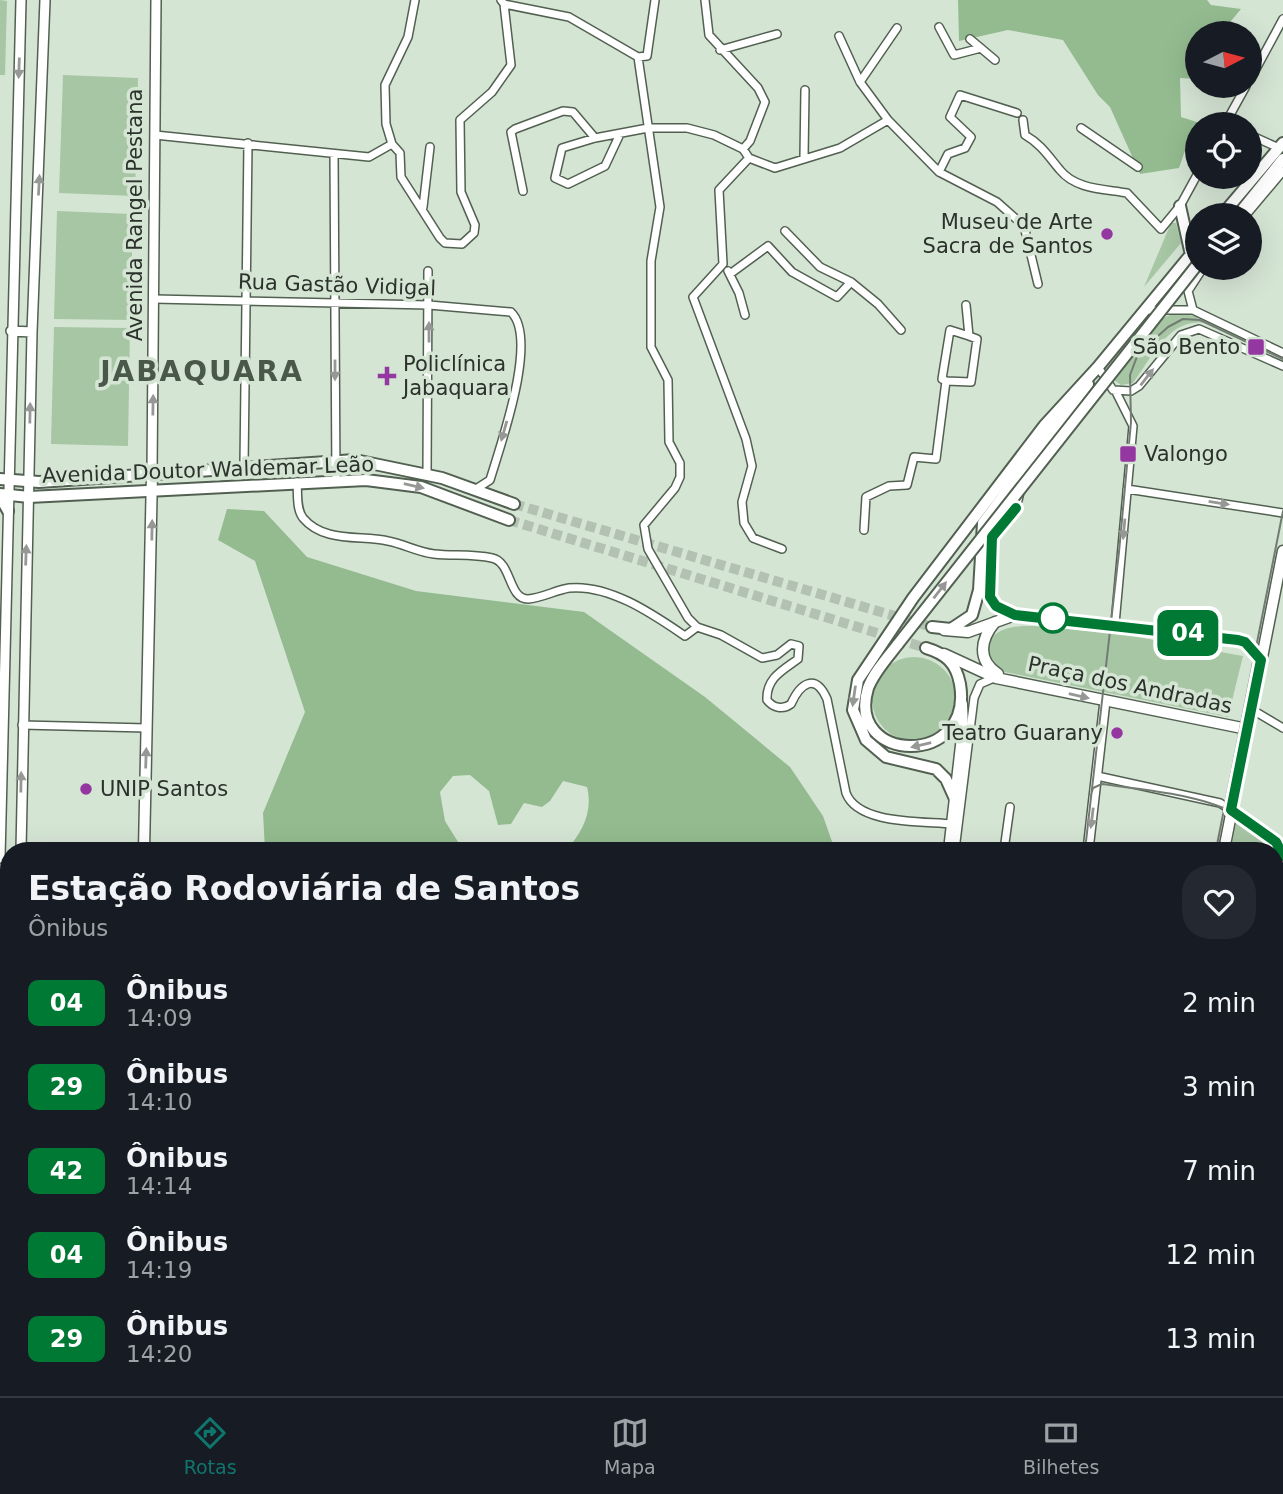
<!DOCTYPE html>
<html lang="pt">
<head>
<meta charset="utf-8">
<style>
	body { margin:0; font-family:"DejaVu Sans",sans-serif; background:#242831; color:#f1f3f6; height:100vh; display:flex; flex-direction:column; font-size:26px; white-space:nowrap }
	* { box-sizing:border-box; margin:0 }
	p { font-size:23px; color:#9ea1a6 }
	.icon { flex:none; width:38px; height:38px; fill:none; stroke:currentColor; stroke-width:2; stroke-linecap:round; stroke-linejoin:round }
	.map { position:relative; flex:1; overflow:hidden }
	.drawer { position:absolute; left:0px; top:842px; width:1284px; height:555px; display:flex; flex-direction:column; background:#171b24; border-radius:28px 28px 0 0; box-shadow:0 7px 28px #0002 }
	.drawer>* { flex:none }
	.badge { padding:0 14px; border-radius:10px; font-size:24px; line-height:46px }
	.needle { width:46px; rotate:84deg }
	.tools { position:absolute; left:1185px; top:21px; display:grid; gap:14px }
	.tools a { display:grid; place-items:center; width:77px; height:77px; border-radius:50%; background:#171b24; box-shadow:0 7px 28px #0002; font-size:35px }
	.map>.badge { position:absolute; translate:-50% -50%; box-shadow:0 0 0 4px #fff }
	.round { display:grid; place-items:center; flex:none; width:74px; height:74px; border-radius:28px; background:#242831 }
	.head { display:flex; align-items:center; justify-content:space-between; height:119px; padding:0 28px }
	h1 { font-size:33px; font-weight:700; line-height:52px }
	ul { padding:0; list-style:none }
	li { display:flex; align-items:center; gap:21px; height:84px; padding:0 28px }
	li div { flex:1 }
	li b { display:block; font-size:26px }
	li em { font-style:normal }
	li .badge { min-width:77px; font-weight:700; text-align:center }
	.dock { display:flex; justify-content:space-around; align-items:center; height:98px; border-top:2px solid #363941; background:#171b24; font-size:19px; color:#9ea1a6 }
	.dock a { display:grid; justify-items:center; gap:4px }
	.dock .on { color:#0f766e }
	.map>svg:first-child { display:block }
	.green { fill:#a7c6a4 }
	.forest { fill:#94bb90 }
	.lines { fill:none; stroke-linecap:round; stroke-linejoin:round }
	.primary-tunnel { stroke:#b3c1b2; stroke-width:10; stroke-dasharray:10 5; stroke-linecap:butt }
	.minor-casing { stroke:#526051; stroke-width:10 }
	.tertiary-casing { stroke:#526051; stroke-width:12 }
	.secondary-casing { stroke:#526051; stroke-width:13 }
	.primary-casing { stroke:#526051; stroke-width:14 }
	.minor { stroke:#fff; stroke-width:7 }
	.tertiary { stroke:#fff; stroke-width:9 }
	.secondary { stroke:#fff; stroke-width:10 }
	.primary { stroke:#fff; stroke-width:10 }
	.tram { stroke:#727c72; stroke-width:2 }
	.primary-bridge-casing { stroke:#526051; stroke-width:14; stroke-linecap:butt }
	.primary-bridge { stroke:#fff; stroke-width:10 }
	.oneway { fill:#959895 }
	.line-casing { stroke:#fff; stroke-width:16 }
	.line { stroke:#007934; stroke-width:10 }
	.poi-dot { fill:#9437a1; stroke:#d5e5d4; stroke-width:2.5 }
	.stop-dot { fill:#fff; stroke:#007934; stroke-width:3.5 }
	.labels { text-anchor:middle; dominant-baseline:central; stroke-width:7; stroke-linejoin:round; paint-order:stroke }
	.street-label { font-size:21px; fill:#2b312b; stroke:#d5e5d4 }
	.poi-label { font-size:21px; fill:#2b312b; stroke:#d5e5d4; text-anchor:end }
	.district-label { font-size:28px; font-weight:bold; letter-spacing:2px; fill:#4a5849; stroke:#d5e5d4 }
</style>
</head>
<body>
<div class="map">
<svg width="1283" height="1396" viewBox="0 0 1283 1396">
	<rect width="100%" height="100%" fill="#d5e5d4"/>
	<!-- green -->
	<path class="green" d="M0,0L7,1L5,75H0Z
		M63,75L138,78L135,196L59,193Z
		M57,211L132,214V320L54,319Z
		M1171,223H1176L1181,243L1144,287Z
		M1175,313L1196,316L1203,323C1169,318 1151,359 1133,383L1121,385L1114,380L1161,319Z
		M54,327L130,328L128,446L51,444Z
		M1034,626L1115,633L1243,656L1228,717L995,670L985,651C993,627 1011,626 1034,626Z
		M872 699a42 42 0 1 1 84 0a42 42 0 1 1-84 0Z
		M1236,823L1266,844L1269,850H1231Z"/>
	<!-- forest -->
	<path class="forest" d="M958,0H1207L1211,5L1241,9L1221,33H1197V79L1180,78L1181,117L1203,124H1197V141L1189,139L1179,168L1140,174L1110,107L1098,95L1063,40L1008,30L959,41Z
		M227,509L264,511L307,557L416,591L584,612L705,697L790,767L823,816L835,850H566C583,832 593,811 587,787L563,781L550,801L542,807L524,803L511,824L498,825L489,791L470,775L453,776L440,792L445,821L463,850H265L263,813L305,712L255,561L218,540Z
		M383,1388H462L459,1396H389Z"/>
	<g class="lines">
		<!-- primary-tunnel -->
		<path class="primary-tunnel" d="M514,504L932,627
			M509,520L926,648"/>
		<!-- minor casing -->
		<g class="minor-casing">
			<path id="minor" d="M415,0L408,37L385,85L386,124L392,144L400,153L401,177L440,238L445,243L462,244L474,233L475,225L461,192L460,120L492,92L511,65L504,4
				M501,0L504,4L569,17L638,57L660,207L651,261V347L668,380L669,442L680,463V477L675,488L644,525L648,549L688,618L697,627L721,635L762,658L777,655L791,644L799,646L798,659C783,670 766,678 767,700C773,708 783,710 791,704C800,684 815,672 827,699L846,793C858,825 923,821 952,824
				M705,0L709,35L758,88L765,102L750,141L743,149
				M939,27L954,55L981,48
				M839,36L860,82L888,120L939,172L997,202L1024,226L1038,284
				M970,39L995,60
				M720,50L777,34
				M638,57L647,56L655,0
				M1250,80L1283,19
				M860,82L897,28
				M1023,120L1025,135C1041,144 1049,157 1060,170C1076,190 1106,189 1127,193L1161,229L1180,206L1197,175
				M1225,124L1246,86
				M1081,128L1138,167
				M620,134L605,166L568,184L555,178L562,148L595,138L648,128H687L714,135L743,149L749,158L775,168L840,148L888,120
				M155,135L369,157L392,144
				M1250,135L1279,148
				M334,154L336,480
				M804,157L805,90
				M749,158L719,190L723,264L693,297L746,439L752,466L742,502L744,523L753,538L782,549
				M939,172L948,154L965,148L971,137L950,117L960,95L1017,113
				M523,191L511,132L515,129L563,111L573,112L595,138
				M423,207L430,147
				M1246,215L1283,171
				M785,231L820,267L851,282L878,304L901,330
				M728,271L739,293L745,315
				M730,274L768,246L792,272L837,297L851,282
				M154,299L429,305L511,312C539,339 500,446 490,480L476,489
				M1147,310H1193L1283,353
				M1193,310L1188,291L1203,268
				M1098,367L1113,390L1131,391L1139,386L1181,335L1199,329L1283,366
				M946,381L942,379L950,330L969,336
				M244,465L248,143
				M427,474L428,271
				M297,482C298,493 296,509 303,518C324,543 360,535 388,541C404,544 417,552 434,554C453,556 472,554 492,558C512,562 508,599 528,599C542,598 556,590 569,588C610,584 654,615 685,636L697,627
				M1127,489L1283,513
				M864,530L866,497L889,486L907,485L914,457L936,459L946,381L971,382L977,339L969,336L966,305
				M1115,624L1133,426L1116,392
				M1251,709L1283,728
				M22,725L147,728
				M1097,776L1220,803L1231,810
				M955,850L974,698L980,684L994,678
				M1004,850L1010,807
				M1276,884L1283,883
				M5,932L9,1038
				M1276,1083H1283
				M327,1388L329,1396
				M5,1396L9,1119
				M586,1396L587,1388
				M778,1396L779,1388"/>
		</g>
		<!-- tertiary casing -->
		<g class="tertiary-casing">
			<path id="tertiary" d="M11,331L32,332
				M152,473L156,0
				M1015,615L991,601C987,584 985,545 996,531C1006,516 1018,509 1019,489
				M1231,810L1272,838L1283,856
				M21,850L32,332L45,0
				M1088,850L1105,701
				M0,858L21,0
				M1026,1396L1027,1388
				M1276,1396L1277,1275L1283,1221"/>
		</g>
		<!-- secondary casing -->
		<g class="secondary-casing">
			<path id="secondary" d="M995,622C980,640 977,660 998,674
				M944,630L968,632L1015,615L1238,640L1245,642L1261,660
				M944,654L996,678L1247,729
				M144,850L152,473
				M949,850L963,728L962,704
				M1224,850L1283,551
				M0,885L9,894
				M0,926L9,936
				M0,1035H9
				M0,1050H9
				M120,1396V1388
				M136,1396V1388
				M889,1396L890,1388
				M1163,1396L1164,1388"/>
		</g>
		<!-- primary casing -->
		<g class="primary-casing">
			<path id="primary" d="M1180,206L1191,255
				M1222,215L1283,143
				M1238,215L1283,159
				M0,479L39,482L355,460L442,478L514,504
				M0,494L29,497L366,480L421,487L509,520
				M0,496L8,511
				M932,627L951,629L972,615L979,590L983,523L1088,384
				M898,644C888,657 874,672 868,688C845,764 974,768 960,684C956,663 946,654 926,648
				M955,799L946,779L936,769L886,757L866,740L853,710L858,680L913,598L1044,426L1098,367L1197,247"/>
		</g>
		<!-- minor -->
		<use href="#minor" class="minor"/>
		<!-- tertiary -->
		<use href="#tertiary" class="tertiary"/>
		<!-- secondary -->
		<use href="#secondary" class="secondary"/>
		<!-- primary -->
		<use href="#primary" class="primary"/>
		<!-- tram -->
		<path class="tram" d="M1091,795L1093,788L1102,784C1163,793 1252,796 1283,859
			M1085,850L1119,552L1131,422L1130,375L1138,354L1168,327L1183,319L1200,320L1283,359
			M1216,850L1283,511
			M777,1396V1388
			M1021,1396L1022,1388
			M1155,1396L1156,1388
			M1279,1396V1275L1283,1231"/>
		<!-- primary-bridge casing -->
		<g class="primary-bridge-casing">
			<path id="primary-bridge" d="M898,644L1197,265"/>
		</g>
		<!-- primary-bridge -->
		<use href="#primary-bridge" class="primary-bridge"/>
	</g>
	<!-- one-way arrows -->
	<defs><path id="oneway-solid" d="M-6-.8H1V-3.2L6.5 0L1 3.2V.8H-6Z" transform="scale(1.75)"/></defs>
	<g class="oneway">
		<use href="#oneway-solid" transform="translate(19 68) rotate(92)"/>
		<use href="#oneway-solid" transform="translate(39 185) rotate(-87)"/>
		<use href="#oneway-solid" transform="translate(429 332) rotate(-90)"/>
		<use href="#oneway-solid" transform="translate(335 370) rotate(90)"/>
		<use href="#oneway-solid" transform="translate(1147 377) rotate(-52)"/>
		<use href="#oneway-solid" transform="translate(153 405) rotate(-89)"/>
		<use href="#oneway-solid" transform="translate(30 413) rotate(-89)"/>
		<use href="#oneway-solid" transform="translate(504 431) rotate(106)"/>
		<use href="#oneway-solid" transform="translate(414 486) rotate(13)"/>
		<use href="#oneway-solid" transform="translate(1219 503) rotate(9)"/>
		<use href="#oneway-solid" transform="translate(1124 529) rotate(95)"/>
		<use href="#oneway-solid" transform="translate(152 530) rotate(-89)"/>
		<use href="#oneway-solid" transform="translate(26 555) rotate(-88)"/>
		<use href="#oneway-solid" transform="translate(940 590) rotate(-52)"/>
		<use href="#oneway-solid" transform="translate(854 696) rotate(98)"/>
		<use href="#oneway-solid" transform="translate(1079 696) rotate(13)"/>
		<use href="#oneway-solid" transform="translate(921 745) rotate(167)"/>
		<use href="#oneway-solid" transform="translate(146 758) rotate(-88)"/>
		<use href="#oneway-solid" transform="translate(21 782) rotate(-89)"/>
		<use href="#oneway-solid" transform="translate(1092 818) rotate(97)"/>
	</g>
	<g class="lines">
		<!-- line casing -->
		<g class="line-casing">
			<path id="line" d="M1016,508L992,537L990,597L996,606L1015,615L1238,640L1245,642L1261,660L1231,810L1276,842L1283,856"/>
		</g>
		<!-- line -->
		<use href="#line" class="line"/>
	</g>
	<!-- markers -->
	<g class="poi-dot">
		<circle cx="1107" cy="234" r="7"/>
		<rect x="1247" y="338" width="18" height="18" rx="3.5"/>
		<path d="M383.5 365.5h7v7h7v7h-7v7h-7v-7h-7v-7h7z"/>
		<rect x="1119" y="445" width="18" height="18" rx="3.5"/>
		<circle cx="1117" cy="733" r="7"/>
		<circle cx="86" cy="789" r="7"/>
	</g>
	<circle class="stop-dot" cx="1053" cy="618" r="14"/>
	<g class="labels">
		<!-- street labels -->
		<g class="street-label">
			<text transform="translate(135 215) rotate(-90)">Avenida Rangel Pestana</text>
			<text transform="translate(337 285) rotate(2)">Rua Gastão Vidigal</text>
			<text transform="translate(208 470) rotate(-2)">Avenida Doutor Waldemar Leão</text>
			<text transform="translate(1130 685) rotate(12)">Praça dos Andradas</text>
		</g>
		<!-- poi labels -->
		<g class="poi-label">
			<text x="1093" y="222">Museu de Arte<tspan x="1093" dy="24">Sacra de Santos</tspan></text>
			<text x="1240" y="347">São Bento</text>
			<text x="403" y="364" text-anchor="start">Policlínica<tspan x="403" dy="24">Jabaquara</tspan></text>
			<text x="1144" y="454" text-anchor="start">Valongo</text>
			<text x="1103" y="733">Teatro Guarany</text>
			<text x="100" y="789" text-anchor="start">UNIP Santos</text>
		</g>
		<!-- district labels -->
		<g class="district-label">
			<text x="202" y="371">JABAQUARA</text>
		</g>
	</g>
</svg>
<div class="tools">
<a><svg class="needle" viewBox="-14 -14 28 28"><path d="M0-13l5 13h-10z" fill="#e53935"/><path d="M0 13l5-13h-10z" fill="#9ea1a6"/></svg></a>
<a><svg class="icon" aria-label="locate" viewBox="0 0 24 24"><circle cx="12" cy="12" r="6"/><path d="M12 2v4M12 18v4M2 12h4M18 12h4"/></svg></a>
<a><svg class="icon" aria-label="layers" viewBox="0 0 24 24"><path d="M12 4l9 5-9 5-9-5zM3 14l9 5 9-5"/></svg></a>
</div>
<b class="badge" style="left:1188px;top:633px;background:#007934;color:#fff">04</b>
<section class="drawer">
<div class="head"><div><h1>Estação Rodoviária de Santos</h1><p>Ônibus</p></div><a class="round"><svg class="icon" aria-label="heart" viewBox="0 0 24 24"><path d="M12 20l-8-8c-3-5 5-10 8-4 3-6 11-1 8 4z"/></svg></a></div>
<ul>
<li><span class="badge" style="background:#007934;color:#fff">04</span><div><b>Ônibus</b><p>14:09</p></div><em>2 min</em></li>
<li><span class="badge" style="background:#007934;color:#fff">29</span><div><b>Ônibus</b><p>14:10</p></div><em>3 min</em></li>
<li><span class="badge" style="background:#007934;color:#fff">42</span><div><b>Ônibus</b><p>14:14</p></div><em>7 min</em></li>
<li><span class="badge" style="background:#007934;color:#fff">04</span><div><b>Ônibus</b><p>14:19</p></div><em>12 min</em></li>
<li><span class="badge" style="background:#007934;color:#fff">29</span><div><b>Ônibus</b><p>14:20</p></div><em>13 min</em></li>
</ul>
</section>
</div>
<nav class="dock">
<a class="on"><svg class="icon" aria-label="directions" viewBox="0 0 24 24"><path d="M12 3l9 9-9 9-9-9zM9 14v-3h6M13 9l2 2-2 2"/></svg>Rotas</a>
<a><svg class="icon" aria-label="map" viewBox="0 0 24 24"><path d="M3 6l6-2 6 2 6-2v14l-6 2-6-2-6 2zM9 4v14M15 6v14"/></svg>Mapa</a>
<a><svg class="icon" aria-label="tickets" viewBox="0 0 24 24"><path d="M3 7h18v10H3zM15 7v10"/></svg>Bilhetes</a>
</nav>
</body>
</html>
